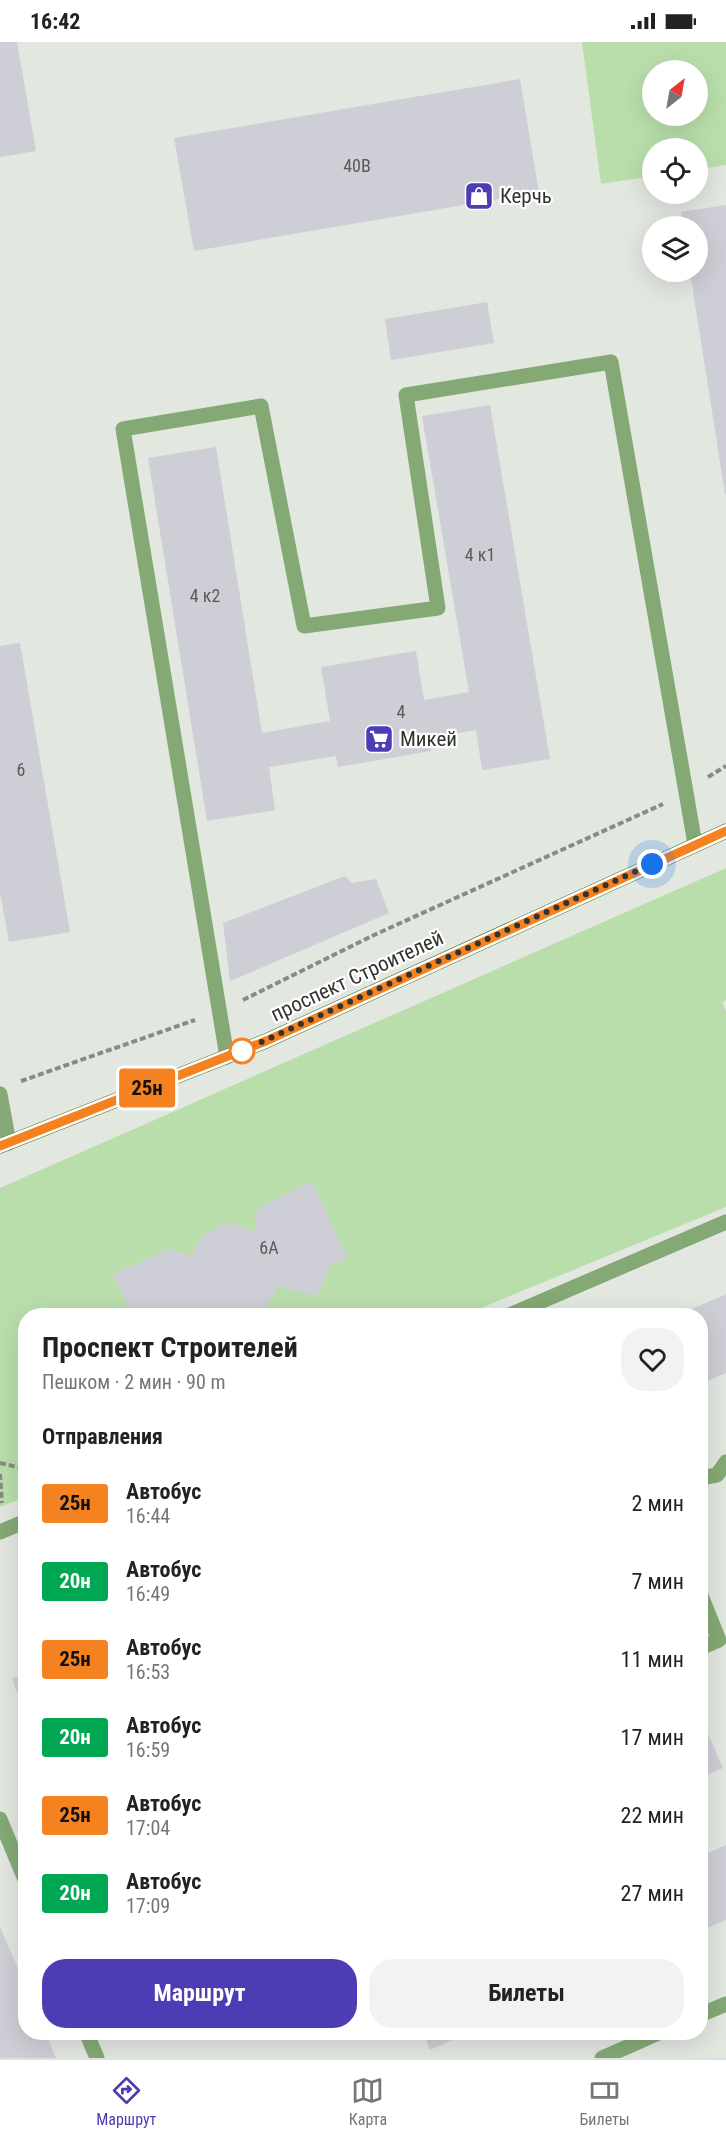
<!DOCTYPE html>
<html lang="ru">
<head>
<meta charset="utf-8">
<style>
	body { margin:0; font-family:"Roboto Condensed",sans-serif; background:#f2f2f2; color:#222; height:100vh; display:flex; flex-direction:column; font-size:22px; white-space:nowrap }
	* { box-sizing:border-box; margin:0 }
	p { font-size:20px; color:#767676 }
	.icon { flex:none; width:33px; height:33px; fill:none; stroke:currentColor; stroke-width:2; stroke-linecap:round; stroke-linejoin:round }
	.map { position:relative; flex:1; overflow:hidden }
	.panel { position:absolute; left:18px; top:1266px; width:690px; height:732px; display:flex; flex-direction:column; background:#fff; border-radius:24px; box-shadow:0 6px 24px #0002 }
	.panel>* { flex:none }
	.badge { padding:0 12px; border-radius:4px; font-size:21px; line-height:39px }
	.needle { width:39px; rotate:31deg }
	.buttons { position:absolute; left:642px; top:18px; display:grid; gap:12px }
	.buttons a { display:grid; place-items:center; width:66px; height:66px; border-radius:50%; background:#fff; box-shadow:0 6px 24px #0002; font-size:30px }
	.you { position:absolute; width:30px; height:30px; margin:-15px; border:4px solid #fff; border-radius:50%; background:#1a73e8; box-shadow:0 0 0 9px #1a73e833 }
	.map>.badge { position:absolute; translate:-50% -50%; box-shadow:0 0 0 3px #fff }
	h2 { padding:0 24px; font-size:22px; line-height:54px }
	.round { display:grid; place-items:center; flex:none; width:63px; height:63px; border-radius:24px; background:#f2f2f2 }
	.summary { display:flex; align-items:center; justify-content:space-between; height:102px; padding:0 24px }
	h1 { font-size:28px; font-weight:700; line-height:45px }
	.cta { display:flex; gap:12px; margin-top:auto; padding:12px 24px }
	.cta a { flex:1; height:69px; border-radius:24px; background:#4c3db4; color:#fff; font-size:24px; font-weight:700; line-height:69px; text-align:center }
	.cta a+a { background:#f2f2f2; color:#222 }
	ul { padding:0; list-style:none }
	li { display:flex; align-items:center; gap:18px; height:78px; padding:0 24px }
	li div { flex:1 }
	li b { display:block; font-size:22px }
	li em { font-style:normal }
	li .badge { min-width:66px; font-weight:700; text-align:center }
	.status { display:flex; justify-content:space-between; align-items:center; height:42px; padding:0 30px; background:#fff; direction:ltr }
	.status svg { height:16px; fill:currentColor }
	.dock { display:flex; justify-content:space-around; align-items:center; height:84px; border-top:2px solid #e0e0e0; background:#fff; font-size:16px; color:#767676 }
	.dock a { display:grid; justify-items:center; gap:3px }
	.dock .selected { color:#4c3db4 }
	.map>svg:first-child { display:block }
	.green { fill:#b9deab; fill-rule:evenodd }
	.building { fill:#cecfd6 }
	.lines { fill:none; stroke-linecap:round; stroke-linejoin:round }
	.path { stroke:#878b86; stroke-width:4; stroke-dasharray:6 3; stroke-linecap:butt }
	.minor { stroke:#84a975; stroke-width:15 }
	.major { stroke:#3b711e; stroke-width:15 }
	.line-casing { stroke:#fff; stroke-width:14 }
	.line { stroke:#f58220; stroke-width:9 }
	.walk { stroke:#313330; stroke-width:6; stroke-dasharray:0 10.8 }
	.stop-dot { fill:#fff; stroke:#f58220; stroke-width:3 }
	.labels { text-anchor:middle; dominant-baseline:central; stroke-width:4.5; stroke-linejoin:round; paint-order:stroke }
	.number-label { font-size:18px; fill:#585a5a }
	.poi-label { font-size:21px; fill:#313330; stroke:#fff; text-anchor:start }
	.street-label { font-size:21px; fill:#313330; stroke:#fff }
</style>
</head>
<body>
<div class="status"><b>16:42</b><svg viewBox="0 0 49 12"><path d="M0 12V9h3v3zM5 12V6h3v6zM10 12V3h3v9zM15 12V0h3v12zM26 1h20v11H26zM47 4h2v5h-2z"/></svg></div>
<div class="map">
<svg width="726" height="2016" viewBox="0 0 726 2016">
	<rect width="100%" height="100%" fill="#e2e7e0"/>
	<!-- green -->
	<path class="green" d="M582,0H726V123L698,127V106H652V134L601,142ZM652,28H698V74H652Z
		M726,826V958L722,960L726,969V1165L464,1273L26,1274L25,1455L0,1465V1146Z"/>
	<!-- building -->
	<path class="building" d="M0,0H17L36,109L0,115Z
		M520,37L539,150L194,209L174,96Z
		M726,163V452H725L690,230H698V184H683L681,170Z
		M487,260L494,301L391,318L385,277Z
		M490,363L550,717L482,728L476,688L429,696L431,709L338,725L336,714L269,725L275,768L207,779L148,416L216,405L262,691L330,679L321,625L416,609L424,658L469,650L422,374Z
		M20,601L70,890L9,900L0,850V604Z
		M345,834L352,841L376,837L389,871L230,939L223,881Z
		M311,1139L348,1216L330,1224L317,1254L278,1244L272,1257L263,1269L256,1274H216L212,1271V1274H133L113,1232L169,1207L192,1214L196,1203L203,1194L222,1182H231L243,1185L254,1191L257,1167Z
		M726,1252V1331L700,1342V1274H676Z
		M26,1631V1670H25L12,1637Z
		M700,1674L723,1726L700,1736Z
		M726,1803V1878L700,1889V1815Z
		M0,1885L26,1945V1990H45L56,2016H0Z
		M423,1990H470L430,2008Z"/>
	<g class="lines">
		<!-- path -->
		<path class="path" d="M708,735L726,724
			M243,958L374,893L663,762
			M21,1039L195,978
			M0,1421L26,1427
			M0,1432L2,1461"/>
		<!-- minor -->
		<path class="minor" d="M227,1015L123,387L261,364L304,584L438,566L406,353L611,320L695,802
			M0,1052L9,1101
			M507,1274L726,1180
			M700,1436L717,1433L726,1420
			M0,1490L26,1479
			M700,1551L719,1598L700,1606
			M0,1777L26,1840
			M700,1973L726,1962
			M86,1990L97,2016
			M602,2016L661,1990"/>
		<!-- major -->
		<path class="major" d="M0,1104L266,999L726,789"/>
	</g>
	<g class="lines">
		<!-- line casing -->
		<g class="line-casing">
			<path id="line" d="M0,1104L266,999L726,789"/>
		</g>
		<!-- line -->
		<use href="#line" class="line"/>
		<!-- walk -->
		<path class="walk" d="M242,1009L652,822"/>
	</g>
	<!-- icons -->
	<defs>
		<g id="shop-square" transform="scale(1.5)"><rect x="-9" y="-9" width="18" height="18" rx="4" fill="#4c3db4" stroke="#fff"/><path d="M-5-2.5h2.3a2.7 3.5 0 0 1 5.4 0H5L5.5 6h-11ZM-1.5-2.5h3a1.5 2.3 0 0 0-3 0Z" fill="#fff"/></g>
		<g id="supermarket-square" transform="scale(1.5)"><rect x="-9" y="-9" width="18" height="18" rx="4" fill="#4c3db4" stroke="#fff"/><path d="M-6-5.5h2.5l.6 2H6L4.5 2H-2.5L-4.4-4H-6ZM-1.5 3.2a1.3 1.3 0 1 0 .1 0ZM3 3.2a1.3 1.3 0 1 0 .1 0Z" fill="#fff"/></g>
	</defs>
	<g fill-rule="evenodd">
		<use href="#shop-square" x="479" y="154"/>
		<use href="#supermarket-square" x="379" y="697"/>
	</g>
	<!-- markers -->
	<circle class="stop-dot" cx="242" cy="1009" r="12"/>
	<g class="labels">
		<!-- number labels -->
		<g class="number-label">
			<text x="357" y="123">40В</text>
			<text x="480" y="512">4 к1</text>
			<text x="205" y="553">4 к2</text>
			<text x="401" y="669">4</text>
			<text x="21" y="727">6</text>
			<text x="269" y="1205">6А</text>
		</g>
		<!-- poi labels -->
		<g class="poi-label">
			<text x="500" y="154">Керчь</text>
			<text x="400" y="697">Микей</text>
		</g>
		<!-- street labels -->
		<g class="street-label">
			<text transform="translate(357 934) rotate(-25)">проспект Строителей</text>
		</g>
	</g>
</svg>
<div class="buttons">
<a><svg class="needle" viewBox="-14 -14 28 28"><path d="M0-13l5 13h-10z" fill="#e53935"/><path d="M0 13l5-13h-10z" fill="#767676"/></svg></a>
<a><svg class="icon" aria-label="locate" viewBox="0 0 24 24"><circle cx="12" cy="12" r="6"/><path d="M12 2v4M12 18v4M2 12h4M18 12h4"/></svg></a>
<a><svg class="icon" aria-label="layers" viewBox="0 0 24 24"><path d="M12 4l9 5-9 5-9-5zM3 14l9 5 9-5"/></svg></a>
</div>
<div class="you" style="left:652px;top:822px"></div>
<b class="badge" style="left:147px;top:1046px;background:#f58220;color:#111">25н</b>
<section class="panel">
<div class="summary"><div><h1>Проспект Строителей</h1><p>Пешком · 2 мин · 90 m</p></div><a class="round"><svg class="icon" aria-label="heart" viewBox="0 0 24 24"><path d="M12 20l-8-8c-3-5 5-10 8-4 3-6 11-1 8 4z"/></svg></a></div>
<h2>Отправления</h2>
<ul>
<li><span class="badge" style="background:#f58220;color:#111">25н</span><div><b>Автобус</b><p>16:44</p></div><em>2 мин</em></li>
<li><span class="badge" style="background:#00a651;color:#fff">20н</span><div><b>Автобус</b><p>16:49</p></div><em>7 мин</em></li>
<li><span class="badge" style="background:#f58220;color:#111">25н</span><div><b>Автобус</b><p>16:53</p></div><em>11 мин</em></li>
<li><span class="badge" style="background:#00a651;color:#fff">20н</span><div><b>Автобус</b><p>16:59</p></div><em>17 мин</em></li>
<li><span class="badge" style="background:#f58220;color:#111">25н</span><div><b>Автобус</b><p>17:04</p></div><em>22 мин</em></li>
<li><span class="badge" style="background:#00a651;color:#fff">20н</span><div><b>Автобус</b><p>17:09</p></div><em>27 мин</em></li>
</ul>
<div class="cta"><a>Маршрут</a><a>Билеты</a></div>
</section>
</div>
<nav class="dock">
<a class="selected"><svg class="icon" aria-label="directions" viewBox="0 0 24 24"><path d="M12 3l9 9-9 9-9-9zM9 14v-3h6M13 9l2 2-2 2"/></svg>Маршрут</a>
<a><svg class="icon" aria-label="map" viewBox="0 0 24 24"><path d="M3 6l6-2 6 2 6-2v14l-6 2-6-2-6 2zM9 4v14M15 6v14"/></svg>Карта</a>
<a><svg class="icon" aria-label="tickets" viewBox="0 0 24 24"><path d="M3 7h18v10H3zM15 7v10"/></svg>Билеты</a>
</nav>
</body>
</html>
